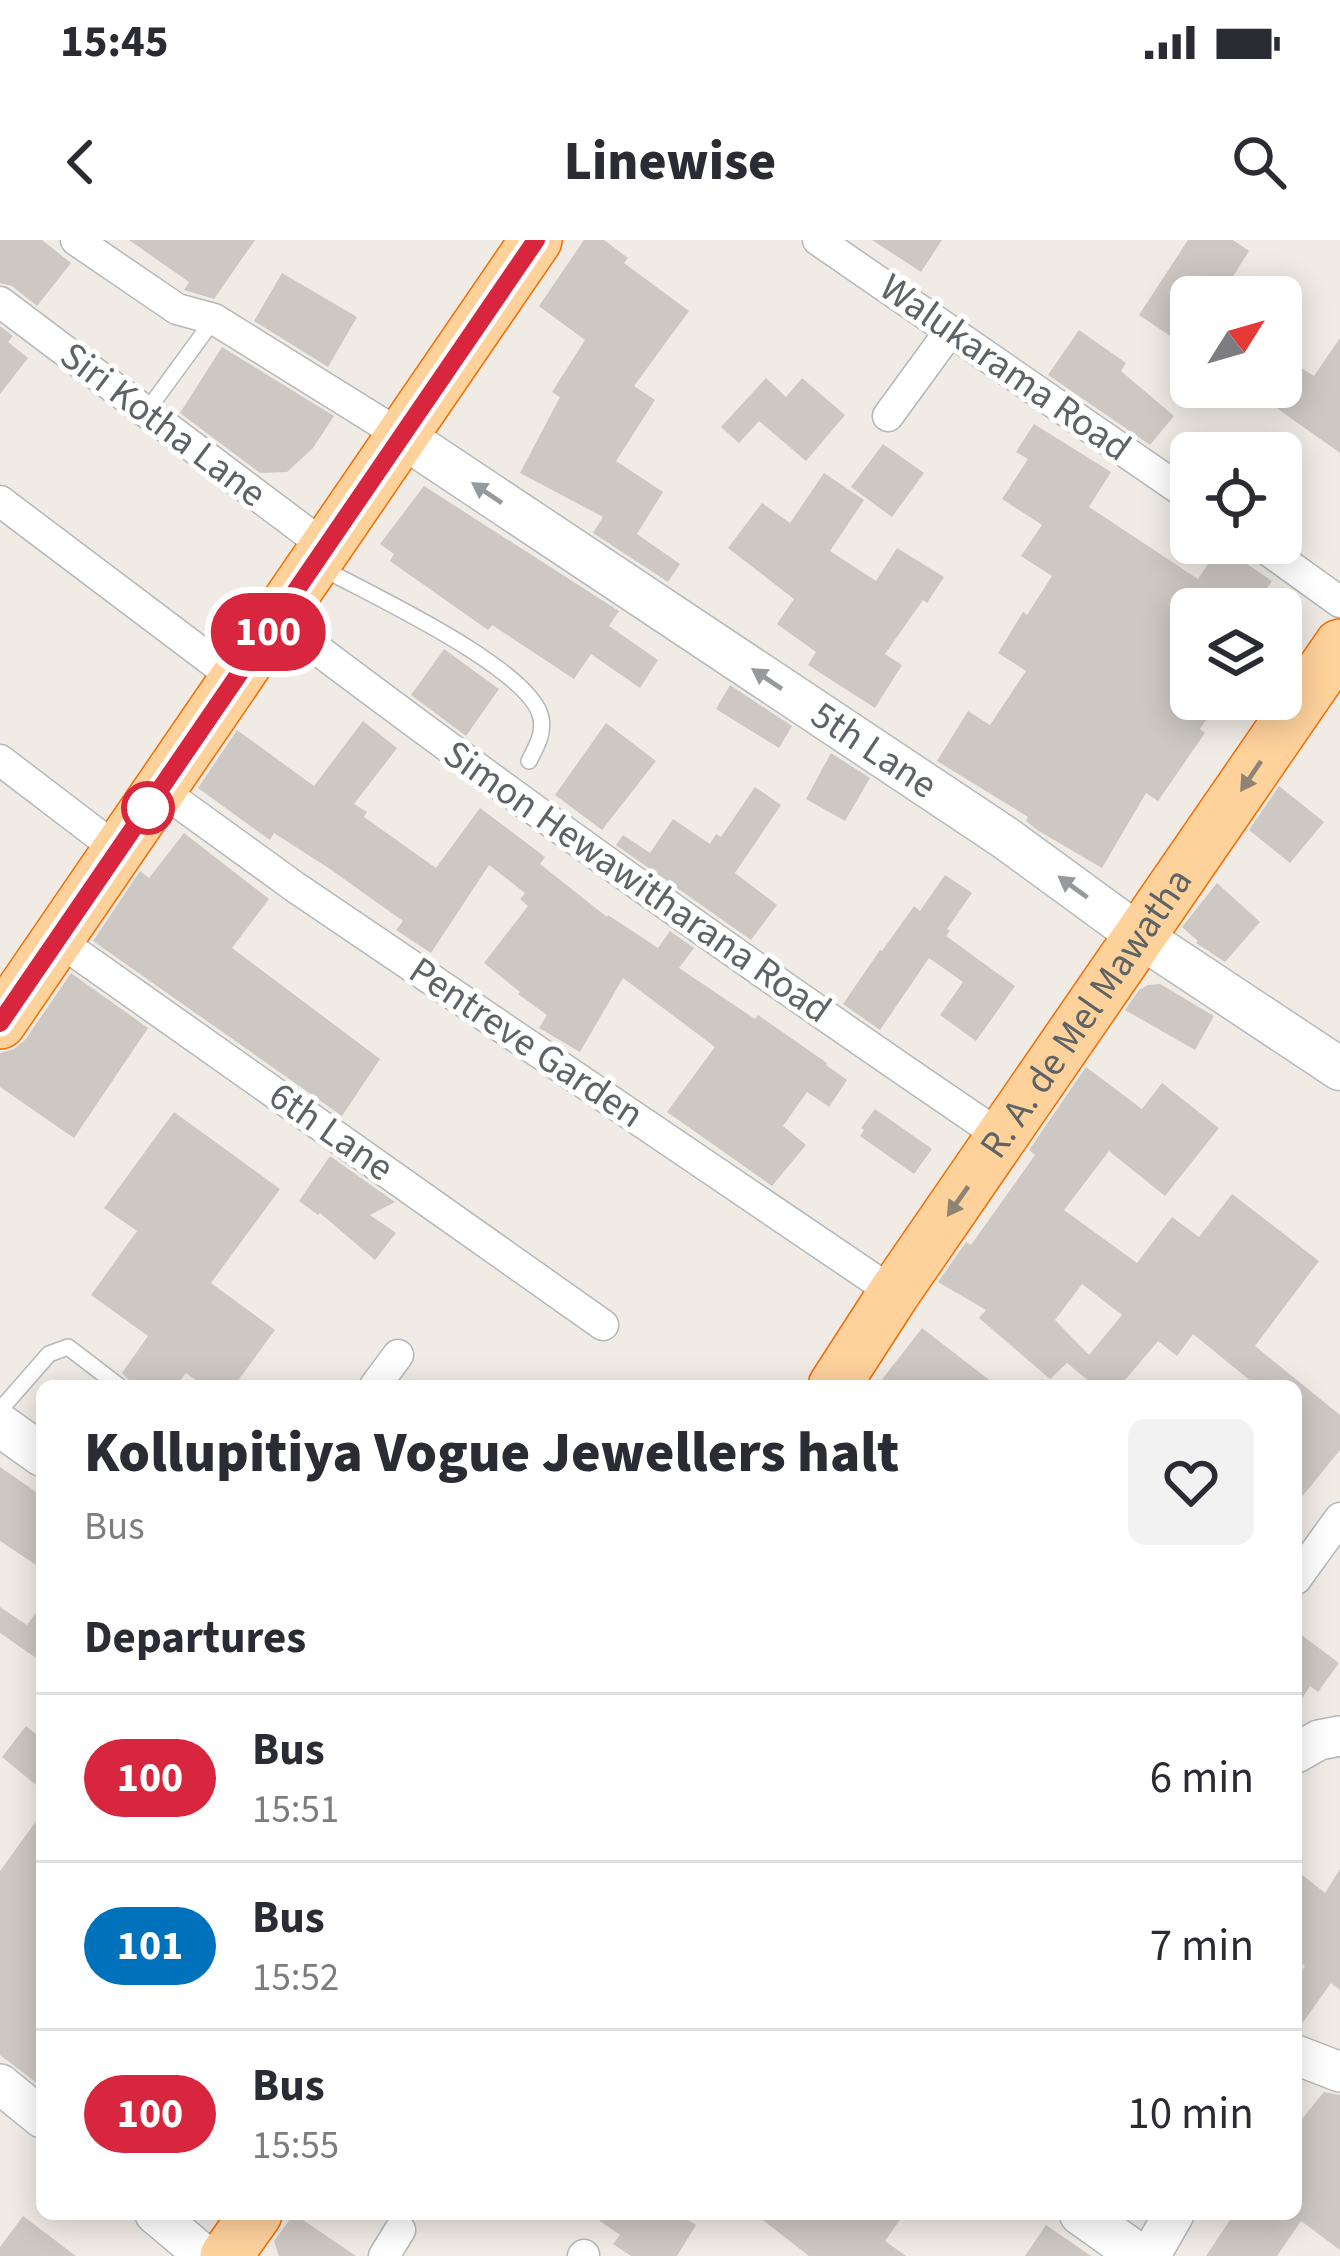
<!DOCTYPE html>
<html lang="en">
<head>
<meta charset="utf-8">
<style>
	body { margin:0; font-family:"Source Sans 3",sans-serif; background:#f2f2f3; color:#2b2b33; height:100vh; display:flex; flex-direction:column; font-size:45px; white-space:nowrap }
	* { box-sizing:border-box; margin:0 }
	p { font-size:39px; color:#7c7c81 }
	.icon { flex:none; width:66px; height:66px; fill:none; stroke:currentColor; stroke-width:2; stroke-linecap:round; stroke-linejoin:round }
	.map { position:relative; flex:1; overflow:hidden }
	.sheet { position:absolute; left:36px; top:1140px; width:1266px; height:840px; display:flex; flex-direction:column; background:#fff; border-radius:18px; box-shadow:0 6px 30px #0003 }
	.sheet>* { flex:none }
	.badge { padding:0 24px; border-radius:39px; font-size:42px; line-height:78px }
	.needle { width:78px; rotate:53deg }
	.controls { position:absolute; left:1170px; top:36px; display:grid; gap:24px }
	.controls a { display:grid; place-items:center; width:132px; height:132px; border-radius:18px; background:#fff; box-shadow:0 6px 30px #0003; font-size:60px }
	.map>.badge { position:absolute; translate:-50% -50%; box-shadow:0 0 0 6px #fff }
	h2 { padding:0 48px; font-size:45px; line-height:108px }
	.round { display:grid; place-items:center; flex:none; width:126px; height:126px; border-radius:18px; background:#f2f2f3 }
	.overview { display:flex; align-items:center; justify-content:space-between; height:204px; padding:0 48px }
	h1 { font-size:57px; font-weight:800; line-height:90px }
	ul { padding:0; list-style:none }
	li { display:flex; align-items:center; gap:36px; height:168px; padding:0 48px; border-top:3px solid #e1e1e2 }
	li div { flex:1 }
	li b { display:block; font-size:45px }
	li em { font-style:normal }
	li .badge { min-width:132px; font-weight:700; text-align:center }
	.status { display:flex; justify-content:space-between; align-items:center; height:84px; padding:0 60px; background:#fff; direction:ltr }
	.status svg { height:33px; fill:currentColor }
	header { display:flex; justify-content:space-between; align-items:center; height:156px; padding:0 48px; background:#fff; font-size:54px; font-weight:800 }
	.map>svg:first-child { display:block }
	.building { fill:#cdc8c4; fill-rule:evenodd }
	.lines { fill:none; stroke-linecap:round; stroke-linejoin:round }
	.service-casing { stroke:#b3b8ba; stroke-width:18 }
	.minor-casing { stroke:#b3b8ba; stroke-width:33 }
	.tertiary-casing { stroke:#b3b8ba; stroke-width:42 }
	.secondary-casing { stroke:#b4babd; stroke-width:45 }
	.trunk-casing { stroke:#f56c00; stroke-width:54 }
	.service { stroke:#fff; stroke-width:15 }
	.minor { stroke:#fff; stroke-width:30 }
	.tertiary { stroke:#fff; stroke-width:39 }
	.secondary { stroke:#fff; stroke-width:42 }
	.trunk { stroke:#ffd29c; stroke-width:51 }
	.oneway { fill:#969a9c }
	.oneway2 { fill:#8e8476 }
	.line-casing { stroke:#fff; stroke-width:27 }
	.line { stroke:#d7263d; stroke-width:18 }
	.stop-dot { fill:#fff; stroke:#d7263d; stroke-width:6 }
	.labels { text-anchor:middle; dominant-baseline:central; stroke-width:10; stroke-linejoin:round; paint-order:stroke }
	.street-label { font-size:39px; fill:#5d6366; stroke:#fff }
</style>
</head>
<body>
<div class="status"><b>15:45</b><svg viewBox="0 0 49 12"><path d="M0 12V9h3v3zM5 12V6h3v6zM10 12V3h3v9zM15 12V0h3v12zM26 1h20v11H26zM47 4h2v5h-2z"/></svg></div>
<header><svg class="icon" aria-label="back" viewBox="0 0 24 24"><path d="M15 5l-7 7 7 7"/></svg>Linewise<svg class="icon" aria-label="search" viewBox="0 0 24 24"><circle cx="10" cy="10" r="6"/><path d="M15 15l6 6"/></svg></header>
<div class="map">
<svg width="1340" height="2016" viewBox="0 0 1340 2016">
	<rect width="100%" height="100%" fill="#f0ebe5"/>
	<!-- building -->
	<path class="building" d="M0,0H42L71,23L37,66L12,46L0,43Z
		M129,0H255L214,59L184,50L189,42Z
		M584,0H604L628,18L624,23L689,71L634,146L655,160L616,221L663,252L637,294L680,324L668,342L593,293L603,277L520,233L560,157L552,152L585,100L539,66Z
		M872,0H942L921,32Z
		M1188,0H1233L1249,11L1232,38L1261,57H1191V110L1139,75Z
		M282,33L357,77L328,127L254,81Z
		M0,86L13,96L8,102L28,118L0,154Z
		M1079,90L1126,123L1121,131L1174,176L1150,205L1048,135Z
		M1340,98V213L1247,147H1281V115L1314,136Z
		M222,107L334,176L313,208L287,232L260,233L180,173Z
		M766,138L786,157L802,138L845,175L806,221L759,181L739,203L721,187Z
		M1034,184L1111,232L1089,267L1198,339L1220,306L1272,341L1253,369H1191V459H1220L1200,489L1205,493L1158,561L1146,553L1102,628L1037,590L1026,581L1028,577L937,521L968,471L990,485L1026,431L998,413L1023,372L1027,375L1052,336L1021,316L1042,285L1002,259L1028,219L1016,212Z
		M883,204L924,233L892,277L851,247Z
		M824,233L864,260L830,311L876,341L897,308L944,337L927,363L923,360L885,414L902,425L875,468L808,425L816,412L777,384L794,359L728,308L762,263L790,283Z
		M424,246L619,371L609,386L658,420L640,448L591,414L574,439L492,385L488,390L390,321L394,314L380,304Z
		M444,409L499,449L466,496L411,455Z
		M730,445L792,486L779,508L716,469Z
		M363,481L397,508L354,564L367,572L364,577L436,628L480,568L545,617L540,624L607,677L608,675L658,708L670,691L694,708L679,728L755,779L758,775L827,823L826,825L847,840L829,867L807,852L783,886L806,905L772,946L667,872L715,807L623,738L580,812L539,788L547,775L518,754L520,752L484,723L528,666L520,659L525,653L489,625L431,713L396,690L403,681L330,629L274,593L270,600L198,548L237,490L314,546Z
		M606,483L656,521L602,590L555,555Z
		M831,513L870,538L845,581L806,559Z
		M1279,546L1324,582L1290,623L1249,590Z
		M755,547L781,565L735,633L777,665L751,700L616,605L623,595L650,613L673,579L710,604L716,594L721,597Z
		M184,593L269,659L232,708L380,819L342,876L93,701L140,631L149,638Z
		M945,635L972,653L947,689L950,691L946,696L1015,746L976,801L940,775L963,742L929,718L880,790L843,764L880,710L882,711L914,666L920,671Z
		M1217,643L1260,682L1225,722L1196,703L1198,701L1182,687Z
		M71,733L148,788L74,898L0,847V813L14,809L25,800Z
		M1160,744L1214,776L1195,810L1125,770L1139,750L1148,745Z
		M1086,827L1142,869L1162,843L1219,888L1165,956L1109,911L1064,970L1137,1023L1172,977L1199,997L1232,954L1319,1021L1255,1106L1340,1175V1210L1296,1264V1146H1257L1193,1094L1177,1116L1158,1101L1120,1146H1095L1067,1123L1050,1139L979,1078L986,1070L938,1042L966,1002L971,1005L1035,915L1029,910ZM1082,1044L1122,1075L1089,1115L1055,1080Z
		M875,869L932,909L914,934L860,896L864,890L861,888Z
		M174,872L280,949L211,1043L275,1090L234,1146H204L186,1133L176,1146H131L129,1140L122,1133L148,1096L91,1055L137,991L104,968Z
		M330,916L395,962L370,975L396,993L375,1020L320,973L318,975L299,961Z
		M922,1088L997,1146H877Z
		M0,1227L42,1256V1329L0,1301Z
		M42,1365V1422L0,1393V1367L27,1385Z
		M1296,1391L1339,1423L1318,1452L1310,1446L1296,1468Z
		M26,1486L42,1499V1550L2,1517Z
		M42,1573V1847L0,1815V1631Z
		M1340,1629V1750L1331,1743L1296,1792V1739L1305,1726L1296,1719V1630L1325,1653Z
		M1324,1852L1340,1855V2010L1301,1981L1277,2016H1206L1234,1974H1296V1886Z
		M294,1974L356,2016H279L274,2001Z
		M590,1974H679L696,1985L677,2016H631L613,2004L620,1995Z
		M755,1974H904L885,2001L906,2016H809Z
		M23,1976L76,2016H0V2007Z
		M1046,1985L1091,2016H1025Z"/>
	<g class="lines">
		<!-- service casing -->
		<g class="service-casing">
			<path id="service" d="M146,172L214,79
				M322,328C369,354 532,429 541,478C544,495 536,507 529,521
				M0,1170L49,1114L68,1107L119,1146"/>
		</g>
		<!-- minor casing -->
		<g class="minor-casing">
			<path id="minor" d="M76,0L177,69L214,79L402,196
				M818,0L1191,257
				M0,62L326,307
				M888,176L950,91
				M0,261L236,439
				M1258,303L1340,362
				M277,379C514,559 756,730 1002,897
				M0,520L118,610
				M161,550L295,647L894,1053
				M58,700L603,1085
				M375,1146L398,1115
				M1296,1339L1340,1278
				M384,2016L400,1990
				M583,2016L584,2015"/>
		</g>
		<!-- tertiary casing -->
		<g class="tertiary-casing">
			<path id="tertiary" d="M1296,1513L1319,1500L1340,1496
				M1296,1815L1340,1832
				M0,1844L42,1878
				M155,1974L205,2016
				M1150,2016L1174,1974"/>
		</g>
		<!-- secondary casing -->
		<g class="secondary-casing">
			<g id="secondary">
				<path id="s1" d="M402,196L1004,597L1141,697L1340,829"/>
				<path d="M0,1185L42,1215"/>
				<path d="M1081,1974L1140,2016"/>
			</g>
		</g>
		<!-- trunk casing -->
		<g class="trunk-casing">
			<g id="trunk">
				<path d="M0,783L536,0"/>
				<path id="s2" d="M834,1146L894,1053L1340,405"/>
				<path d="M226,2016L256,1974"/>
			</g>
		</g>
		<!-- service -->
		<use href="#service" class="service"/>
		<!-- minor -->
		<use href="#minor" class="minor"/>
		<!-- tertiary -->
		<use href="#tertiary" class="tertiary"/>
		<!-- secondary -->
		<use href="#secondary" class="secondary"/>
		<!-- trunk -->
		<use href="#trunk" class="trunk"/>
	</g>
	<!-- one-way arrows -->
	<defs><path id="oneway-solid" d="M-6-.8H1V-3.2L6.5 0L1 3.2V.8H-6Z" transform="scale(3)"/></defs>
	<g class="oneway">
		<use href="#oneway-solid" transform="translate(487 253) rotate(-146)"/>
		<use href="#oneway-solid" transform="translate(767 439) rotate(-146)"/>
		<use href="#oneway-solid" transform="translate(1073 647) rotate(-144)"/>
	</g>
	<g class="oneway2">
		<use href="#oneway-solid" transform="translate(1251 536) rotate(124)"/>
		<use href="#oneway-solid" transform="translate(958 961) rotate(125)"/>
	</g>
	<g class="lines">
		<!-- line casing -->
		<g class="line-casing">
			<path id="line" d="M0,783L536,0"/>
		</g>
		<!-- line -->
		<use href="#line" class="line"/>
	</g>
	<!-- markers -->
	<circle class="stop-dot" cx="148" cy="568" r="24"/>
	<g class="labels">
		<!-- street labels -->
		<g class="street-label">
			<text transform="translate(1005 128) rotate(35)">Walukarama Road</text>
			<text transform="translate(163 185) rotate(37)">Siri Kotha Lane</text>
			<text stroke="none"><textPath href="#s1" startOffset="567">5th Lane</textPath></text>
			<text transform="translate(637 642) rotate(35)">Simon Hewawitharana Road</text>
			<text stroke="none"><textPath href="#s2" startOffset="450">R. A. de Mel Mawatha</textPath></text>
			<text transform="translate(526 803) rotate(34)">Pentreve Garden</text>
			<text transform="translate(331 892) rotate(35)">6th Lane</text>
		</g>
	</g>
</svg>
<div class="controls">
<a><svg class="needle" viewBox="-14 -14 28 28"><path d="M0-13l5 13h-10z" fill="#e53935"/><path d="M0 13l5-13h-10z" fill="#7c7c81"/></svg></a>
<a><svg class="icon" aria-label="locate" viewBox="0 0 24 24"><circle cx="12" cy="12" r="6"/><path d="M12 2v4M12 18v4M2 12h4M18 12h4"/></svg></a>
<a><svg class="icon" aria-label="layers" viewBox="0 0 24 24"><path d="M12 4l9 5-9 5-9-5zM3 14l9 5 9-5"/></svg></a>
</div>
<b class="badge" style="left:268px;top:392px;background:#d7263d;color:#fff">100</b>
<section class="sheet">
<div class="overview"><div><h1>Kollupitiya Vogue Jewellers halt</h1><p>Bus</p></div><a class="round"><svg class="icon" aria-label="heart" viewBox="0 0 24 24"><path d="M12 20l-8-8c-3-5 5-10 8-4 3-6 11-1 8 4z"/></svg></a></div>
<h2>Departures</h2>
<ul>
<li><span class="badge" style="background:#d7263d;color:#fff">100</span><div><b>Bus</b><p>15:51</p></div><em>6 min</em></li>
<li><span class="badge" style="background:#0072bc;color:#fff">101</span><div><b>Bus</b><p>15:52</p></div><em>7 min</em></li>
<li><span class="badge" style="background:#d7263d;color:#fff">100</span><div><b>Bus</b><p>15:55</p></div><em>10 min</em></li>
</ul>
</section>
</div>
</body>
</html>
